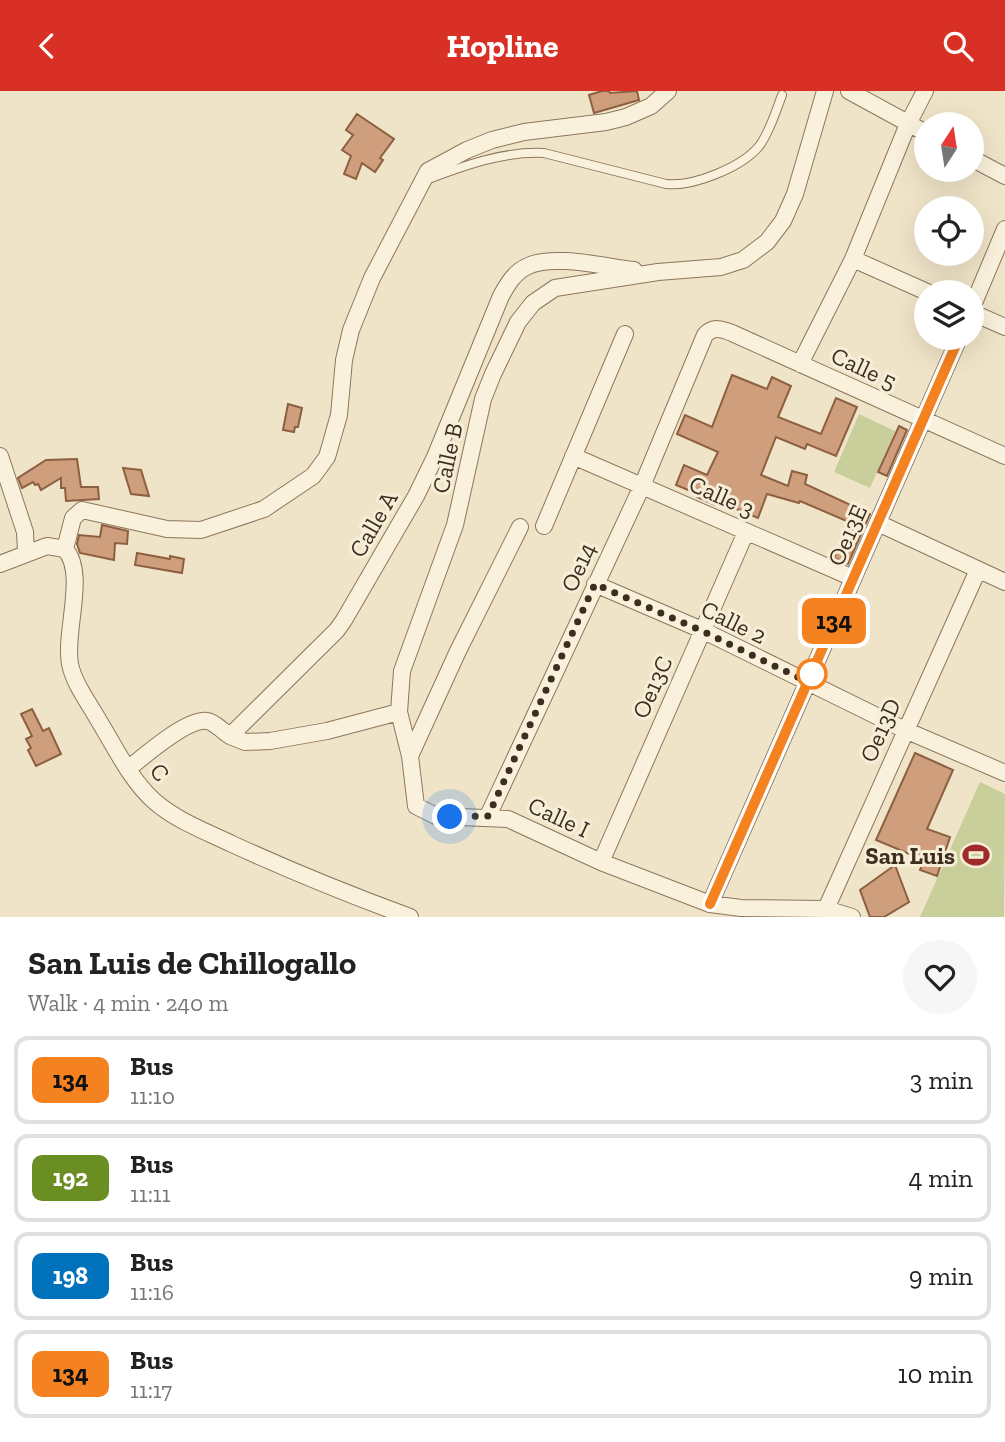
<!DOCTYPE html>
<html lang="en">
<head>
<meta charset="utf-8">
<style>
	body { margin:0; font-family:"Zilla Slab",serif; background:#f6f6f6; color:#222; height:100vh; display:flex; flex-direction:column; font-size:26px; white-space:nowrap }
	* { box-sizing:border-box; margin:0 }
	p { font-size:23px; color:#767676 }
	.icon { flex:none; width:38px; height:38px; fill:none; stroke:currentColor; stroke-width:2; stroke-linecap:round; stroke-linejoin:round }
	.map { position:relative; height:826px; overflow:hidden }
	.side { display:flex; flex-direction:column; background:#fff; flex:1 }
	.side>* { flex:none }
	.badge { padding:0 14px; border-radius:10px; font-size:24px; line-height:46px }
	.needle { width:46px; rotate:12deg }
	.buttons { position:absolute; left:914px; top:21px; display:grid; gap:14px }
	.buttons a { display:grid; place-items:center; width:70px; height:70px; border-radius:50%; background:#fff; box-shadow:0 7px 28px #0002; font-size:35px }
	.you { position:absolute; width:35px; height:35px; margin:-18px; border:5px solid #fff; border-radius:50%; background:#1a73e8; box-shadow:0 0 0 10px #1a73e833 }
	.map>.badge { position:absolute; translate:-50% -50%; box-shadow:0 0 0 4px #fff }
	.round { display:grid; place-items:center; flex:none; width:74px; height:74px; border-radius:37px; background:#f6f6f6 }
	.overview { display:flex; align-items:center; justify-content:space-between; height:119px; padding:0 28px }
	h1 { font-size:33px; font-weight:700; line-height:52px }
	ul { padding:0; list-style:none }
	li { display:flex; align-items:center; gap:21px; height:88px; margin:0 14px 10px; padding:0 14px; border:4px solid #e0e0e0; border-radius:14px }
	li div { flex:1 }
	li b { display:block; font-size:26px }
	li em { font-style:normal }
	li .badge { min-width:77px; font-weight:700; text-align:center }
	header { display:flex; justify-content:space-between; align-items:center; height:91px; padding:0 28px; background:#d93025; color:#fff; font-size:32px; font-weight:700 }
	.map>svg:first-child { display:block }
	.green { fill:#c9cf9b }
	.building { fill:#cf9f7d; stroke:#8d5f41; stroke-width:2 }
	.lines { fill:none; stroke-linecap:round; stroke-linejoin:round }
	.lane-casing { stroke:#8d765c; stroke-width:10 }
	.street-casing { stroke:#8d765c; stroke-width:18 }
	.lane { stroke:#faf1dc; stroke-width:8 }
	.street { stroke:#faf1dc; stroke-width:16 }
	.line-casing { stroke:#fff; stroke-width:16 }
	.line { stroke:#f58220; stroke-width:10 }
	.walk { stroke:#3d2e20; stroke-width:7; stroke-dasharray:0 12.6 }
	.stop-dot { fill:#fff; stroke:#f58220; stroke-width:3.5 }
	.labels { text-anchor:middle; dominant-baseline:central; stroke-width:6; stroke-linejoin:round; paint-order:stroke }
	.street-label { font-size:24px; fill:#3d2e20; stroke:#f7eed8 }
	.poi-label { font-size:24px; font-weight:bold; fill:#3d2e20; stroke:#f7eed8; text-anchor:end }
</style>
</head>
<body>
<header><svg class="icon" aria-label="back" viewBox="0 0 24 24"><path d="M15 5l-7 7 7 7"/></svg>Hopline<svg class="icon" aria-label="search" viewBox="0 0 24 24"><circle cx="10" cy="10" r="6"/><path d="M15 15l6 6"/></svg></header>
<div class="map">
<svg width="1005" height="826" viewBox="0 0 1005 826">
	<rect width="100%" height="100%" fill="#f0e4c8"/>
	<!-- green -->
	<path class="green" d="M859,323L895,340L870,397L834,381Z
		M980,691L1005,703L1004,826H920Z"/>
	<!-- building -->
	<path class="building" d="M602,0H609L610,2L637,0L639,9L594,22L589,4Z
		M357,23L394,48L380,67L383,69L375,81L362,72L356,88L344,83L351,65L342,59L353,44L346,39Z
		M732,284L767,298L772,286L791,295L778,326L821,343L836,307L857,316L836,365L807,353L805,358L776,346L761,384L788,395L792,380L807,384L805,393L870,423L848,473L834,467L849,431L800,410L799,412L767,403L758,427L717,410L715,414L697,406L698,403L676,394L684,374L707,384L718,361L677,343L685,324L712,336Z
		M288,313L302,317L298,336H295L294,341L283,339Z
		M899,335L907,339L887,385L878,381Z
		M77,368L81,396H98L99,408L66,410L65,397H61V387L41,399L38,393L35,394L33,391L22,397L18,387L46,369Z
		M123,377L141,379L149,405L131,403Z
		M102,434L128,440L127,453L115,452L114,469L80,462L77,453L79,444L100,446Z
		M137,462L170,468V465L184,468L182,482L135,474Z
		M32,618L43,640L49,637L61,663L36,675L28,659L31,657L26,648L32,645L21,623Z
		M915,662L953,679L927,738L950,746L937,785L920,779L924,769L876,749Z
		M895,774L909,811L884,826H870L860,799Z"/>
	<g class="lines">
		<!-- lane casing -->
		<g class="lane-casing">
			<path id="lane" d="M426,89C463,75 503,60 544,62L666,93C693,96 743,76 760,54C770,40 776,20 782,4"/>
		</g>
		<!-- street casing -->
		<g class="street-casing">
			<path id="street" d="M849,0L926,42
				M971,67L1005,85
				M853,168L927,201
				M971,219L1005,138
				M971,221L1005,236
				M800,273L853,168L908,33L925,0
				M0,365L25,441L26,461
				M573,365L853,487
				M878,432L1005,491
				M544,435L625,243
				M520,436L458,560L410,665L416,715L436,725L508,728L601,771L710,813L741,817L826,818L852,826
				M65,458L73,427L82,419L167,438L201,439L264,418L313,385L327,366L339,324L344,269L351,239L372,187L428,80L467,59L492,49L524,41L606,31L626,26L651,15L668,0
				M0,473L47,455L65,458C87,483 64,540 70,573C74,593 89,612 99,630C115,656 130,688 153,709C175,729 205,740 232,753C291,780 350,804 410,826
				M595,493L702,539L905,639L1005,682
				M399,621L327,640L270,650L245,651L230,645L337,539L344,529L416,405L435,366L501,205C507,194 514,182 526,176C551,162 606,176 634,179
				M410,665L399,621L402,580L455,434L483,308L493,283L518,231L533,212L555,197L658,181L721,176L743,169L767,151L783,130L795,103L825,0
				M128,678C143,666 187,627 207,630C215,631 223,641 230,645
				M488,725L642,395L705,244C713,235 722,238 732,242L1005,365
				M601,771L746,441
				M710,813L959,247
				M826,818L978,479"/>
		</g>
		<!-- lane -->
		<use href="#lane" class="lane"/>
		<!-- street -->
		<use href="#street" class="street"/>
	</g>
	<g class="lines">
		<!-- line casing -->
		<g class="line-casing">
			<path id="line" d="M710,813L959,247"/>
		</g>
		<!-- line -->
		<use href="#line" class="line"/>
		<!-- walk -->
		<path class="walk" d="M450,726L488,725L595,493L702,540L808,591L812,583"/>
	</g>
	<!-- icons -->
	<defs>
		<g id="stadium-bare" transform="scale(2.1)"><path d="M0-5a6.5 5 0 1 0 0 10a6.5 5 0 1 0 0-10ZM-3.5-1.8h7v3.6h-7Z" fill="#9e2a2b" stroke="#f7eed8" stroke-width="2.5" paint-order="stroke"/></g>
	</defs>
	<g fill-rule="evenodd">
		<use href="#stadium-bare" x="976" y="764"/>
	</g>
	<!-- markers -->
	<circle class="stop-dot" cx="812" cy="583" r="14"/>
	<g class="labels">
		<!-- street labels -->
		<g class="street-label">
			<text transform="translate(864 277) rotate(25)">Calle 5</text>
			<text transform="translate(447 367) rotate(-78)">Calle B</text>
			<text transform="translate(722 405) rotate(24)">Calle 3</text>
			<text transform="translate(373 433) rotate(-60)">Calle A</text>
			<text transform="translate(847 444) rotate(-66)">Oe13E</text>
			<text transform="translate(578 476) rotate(-65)">Oe14</text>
			<text transform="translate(734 531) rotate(26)">Calle 2</text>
			<text transform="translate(652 596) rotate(-66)">Oe13C</text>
			<text transform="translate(880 639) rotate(-66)">Oe13D</text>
			<text transform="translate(160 681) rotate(50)">C</text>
			<text transform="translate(559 726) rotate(25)">Calle I</text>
		</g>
		<!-- poi labels -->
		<g class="poi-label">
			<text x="955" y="764">San Luis</text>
		</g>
	</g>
</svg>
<div class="buttons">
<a><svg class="needle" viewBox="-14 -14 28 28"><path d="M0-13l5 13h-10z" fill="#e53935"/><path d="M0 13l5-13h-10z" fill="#767676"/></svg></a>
<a><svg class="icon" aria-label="locate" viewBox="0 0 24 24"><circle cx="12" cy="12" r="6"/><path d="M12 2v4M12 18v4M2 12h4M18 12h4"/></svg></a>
<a><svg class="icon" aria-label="layers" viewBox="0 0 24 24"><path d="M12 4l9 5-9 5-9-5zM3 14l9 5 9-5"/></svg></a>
</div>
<div class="you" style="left:450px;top:726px"></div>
<b class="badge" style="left:834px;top:530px;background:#f58220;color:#111">134</b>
</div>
<section class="side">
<div class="overview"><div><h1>San Luis de Chillogallo</h1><p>Walk · 4 min · 240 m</p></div><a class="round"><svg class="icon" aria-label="heart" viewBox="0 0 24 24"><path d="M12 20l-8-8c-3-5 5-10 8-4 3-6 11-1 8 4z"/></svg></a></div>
<ul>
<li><span class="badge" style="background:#f58220;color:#111">134</span><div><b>Bus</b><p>11:10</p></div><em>3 min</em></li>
<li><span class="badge" style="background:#6b8e23;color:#fff">192</span><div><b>Bus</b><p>11:11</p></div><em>4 min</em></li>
<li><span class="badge" style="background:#0072bc;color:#fff">198</span><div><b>Bus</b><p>11:16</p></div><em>9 min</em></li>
<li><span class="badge" style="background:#f58220;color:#111">134</span><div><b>Bus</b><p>11:17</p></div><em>10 min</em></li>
</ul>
</section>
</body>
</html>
